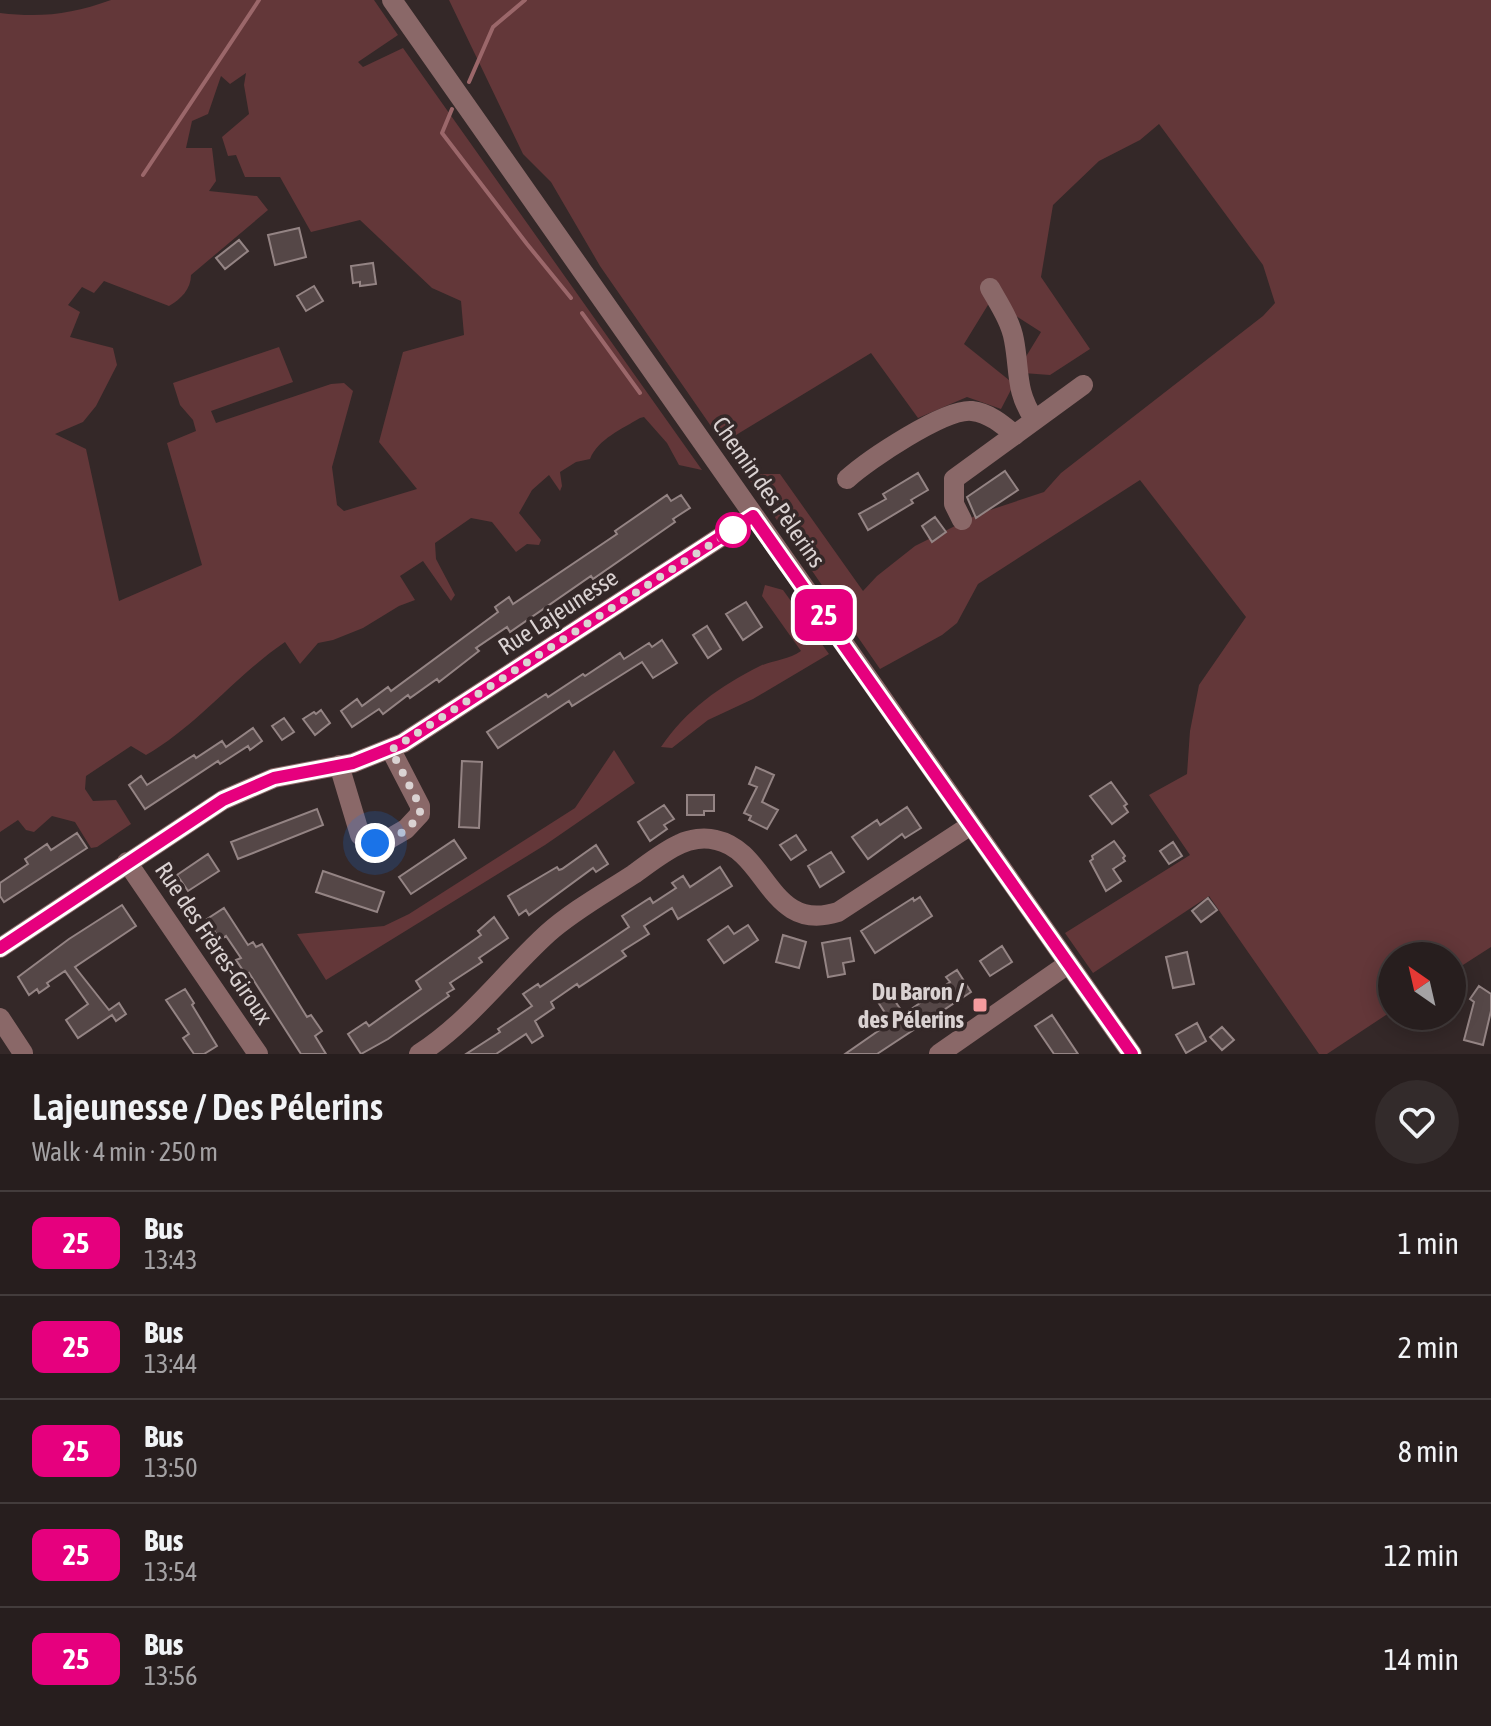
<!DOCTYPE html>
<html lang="en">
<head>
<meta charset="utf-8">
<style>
	body { margin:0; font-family:"Asap Condensed",sans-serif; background:#332b2b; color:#f1f3f6; height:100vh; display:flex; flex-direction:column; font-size:30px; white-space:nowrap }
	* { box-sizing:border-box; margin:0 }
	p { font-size:26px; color:#a4a2a4 }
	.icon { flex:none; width:44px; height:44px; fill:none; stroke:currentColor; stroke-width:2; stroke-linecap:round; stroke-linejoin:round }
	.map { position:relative; height:1054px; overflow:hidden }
	.panel { display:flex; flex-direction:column; background:#271e1e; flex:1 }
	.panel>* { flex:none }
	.badge { padding:0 16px; border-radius:12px; font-size:28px; line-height:52px }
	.needle { width:52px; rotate:326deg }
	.fabs { position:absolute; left:1378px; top:942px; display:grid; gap:16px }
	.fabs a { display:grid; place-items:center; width:88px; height:88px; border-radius:50%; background:#271e1e; box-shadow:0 4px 20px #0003,0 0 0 2px #433c3c; font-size:40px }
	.you { position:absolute; width:40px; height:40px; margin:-20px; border:6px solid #fff; border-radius:50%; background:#1a73e8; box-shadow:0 0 0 12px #1a73e833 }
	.map>.badge { position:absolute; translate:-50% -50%; box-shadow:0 0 0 4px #fff }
	.round { display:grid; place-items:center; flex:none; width:84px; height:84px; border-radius:42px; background:#332b2b }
	.summary { display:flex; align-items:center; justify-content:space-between; height:136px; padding:0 32px }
	h1 { font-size:38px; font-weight:600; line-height:60px }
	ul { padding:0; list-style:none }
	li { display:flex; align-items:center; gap:24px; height:104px; padding:0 32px; border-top:2px solid #433c3c }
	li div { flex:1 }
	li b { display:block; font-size:30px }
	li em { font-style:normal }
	li .badge { min-width:88px; font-weight:700; text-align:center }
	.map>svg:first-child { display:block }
	.green { fill:#633739; fill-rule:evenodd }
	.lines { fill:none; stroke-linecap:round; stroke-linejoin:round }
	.stream { stroke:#9b676a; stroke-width:4 }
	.building { fill:#554747; stroke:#948484; stroke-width:2 }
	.minor { stroke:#8a6868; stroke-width:20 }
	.line-casing { stroke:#fff; stroke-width:18 }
	.line { stroke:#e6007e; stroke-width:12 }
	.walk { stroke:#dad2d2; stroke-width:8; stroke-dasharray:0 14.4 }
	.stop-dot { fill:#fff; stroke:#e6007e; stroke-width:4 }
	.poi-dot { fill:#f59b9e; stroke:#342828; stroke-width:3 }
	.labels { text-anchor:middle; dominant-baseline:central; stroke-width:7; stroke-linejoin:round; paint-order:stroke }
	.street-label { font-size:24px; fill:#dad2d2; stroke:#342828 }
	.poi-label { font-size:24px; font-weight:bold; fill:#dad2d2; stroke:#342828; text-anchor:end }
</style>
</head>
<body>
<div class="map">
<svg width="1491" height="1054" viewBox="0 0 1491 1054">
	<rect width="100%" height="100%" fill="#342828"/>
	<!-- green -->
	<path class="green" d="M111,0H374L398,35L358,62L363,67L403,48L702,470L679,465L667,443L644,417L640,418C622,429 598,439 590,459L576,462L560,472L562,486L560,491L549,475L532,490L519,513L541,540L539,545L527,544L516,552L492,522L471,518L435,543L436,559L455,595L451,601L423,561L400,576L415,600L399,606L363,628L333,640L318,643L300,664L285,642C235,676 198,725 146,755L131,746L86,776L85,789L93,801L116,800L131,824L97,847L91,848L75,822L52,816L34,832L26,830L18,820L0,832V13C42,18 72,14 111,0ZM246,73L244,85L249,114L222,137L228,156L236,155L245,177H280L311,232L360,220L432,288L461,301L464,335L403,352L379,442L417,489L344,511L337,505L332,467L353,391L344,383L331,384L216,423L211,411L293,382L279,347L173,383L180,405L193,420L196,431L167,443L202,565L119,601L86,449L55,434L83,422L96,406L117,365L113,348L70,337L80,312L68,305L82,287L94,293L104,281L169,306C181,299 191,289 191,275L268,210L257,196L209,191L216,181L212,148H186L192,121L208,114L221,76L230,84Z
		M449,0H1491V947L1452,972V956H1392V1011L1327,1054H1319L1209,896L1093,973L1065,933L1190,855L1149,795L1187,774L1190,731L1199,685L1246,617L1140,480L978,584L957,623L942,635L880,669L745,474H780L863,591L877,576L915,546L981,513L1044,492L1061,473L1263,316L1275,303L1263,265L1159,124L1140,140L1099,161L1053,205L1041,277L1090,349L1050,375L1023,373L1019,368L1041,332L991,300L964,344L1014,384L1001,409L967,397L918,418L871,353L736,435L740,468L600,266L551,182L523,154Z
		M765,585L783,590L829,654L753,699L708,720L672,748L661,747C686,710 720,686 760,666C773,660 789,660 801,651L762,596Z
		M614,750L635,783L545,845L326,980L297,934L384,926L409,914L575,808Z"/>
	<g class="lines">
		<!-- stream -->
		<path class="stream" d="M469,82L493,27L525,0
			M452,109L442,133L527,244L571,298
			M143,175L259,0
			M582,313L640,393"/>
	</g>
	<!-- building -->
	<path class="building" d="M299,228L306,257L275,265L268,235Z
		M239,240L248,251L225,269L216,258Z
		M373,263L376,284L360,286V282L353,283L351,266Z
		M314,286L323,301L306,311L297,296Z
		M1005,471L1018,490L976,518L967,497Z
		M918,473L928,490L911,500L913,503L868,530L859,514L886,499L883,494Z
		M667,495L671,501L681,495L690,508L673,519L675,522L593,579L591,576L510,632L507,627L476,648L479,651L439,682L437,679L410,698L408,695L383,714L379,709L352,727L341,711L357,699L362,706L388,687L391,691L498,612L495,607L509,597L513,604L617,534L615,531Z
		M935,517L946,532L932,542L922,526Z
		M746,602L762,627L743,640L726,614Z
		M707,626L721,649L708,658L693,635Z
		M662,640L677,663L653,678L642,662L572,706L569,701L498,748L487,732L546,694L548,697L583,674L585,676L620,653L624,659L649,643L652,647Z
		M321,710L330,723L315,735L303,719L314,712L316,714Z
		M284,718L294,732L282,740L272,726Z
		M253,728L262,741L250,750L248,746L220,764L218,761L145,809L129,785L141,776L147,785L194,755L196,758L222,741L226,747Z
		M462,761L482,762L479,828L459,827Z
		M756,767L774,775L762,802L778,810L767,829L749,820L751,816L744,813L757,787L749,784Z
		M1111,782L1127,804L1124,806L1128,812L1112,824L1090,796Z
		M687,795H714V811H704V815H687Z
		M664,805L674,819L664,825L667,829L650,841L638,822Z
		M907,807L921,828L905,838L902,834L868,859L852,837L877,820L880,825Z
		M317,809L323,825L238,859L231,842Z
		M77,833L87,848L4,902L0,896V883L28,864L25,859L47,844L51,850Z
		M796,835L806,850L791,860L780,845Z
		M454,840L466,858L411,894L399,877Z
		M1114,841L1125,856L1123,858L1125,861L1113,869L1121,881L1106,891L1090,861L1093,859L1092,856Z
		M1173,842L1182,856L1169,864L1160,851Z
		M596,845L608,864L596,872L593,868L529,915L526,910L519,915L508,896L557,867L559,870L562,869Z
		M831,852L844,872L820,887L808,866Z
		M208,854L219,871L188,891L177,875Z
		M720,867L732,886L678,919L672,908L644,926L649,934L622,951L626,956L579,987L577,984L551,1002L554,1008L535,1021L543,1036L532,1043L526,1034L496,1054H466L500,1032L498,1029L532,1006L523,994L538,984L540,987L629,927L622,916L650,898L653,903L676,888L672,883L683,876L690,887Z
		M323,871L384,892L377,912L316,892Z
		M920,897L932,916L875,953L861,931L913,898L914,901Z
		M1208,898L1217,910L1201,922L1192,911Z
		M122,905L136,926L75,967L109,1010L119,1003L126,1014L116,1021L112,1015L78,1038L66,1020L88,1004L65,971L47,983L49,986L39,993L37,989L29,995L18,977L69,939Z
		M224,908L248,945L253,942L256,947L262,944L307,1017L311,1015L322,1031L315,1036L326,1054H301L249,973L246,975L236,960L241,958L226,936L220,940L207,919Z
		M494,917L508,938L479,958L482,962L450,983L454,989L447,993L449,996L388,1039L361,1054L348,1034L366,1022L369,1026L421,989L416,981L481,935L478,931Z
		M748,925L758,940L724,963L708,940L728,926L734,934Z
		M783,935L806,942L799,968L776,962Z
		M850,938L854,961L843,963L845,974L828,977L822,943Z
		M1002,946L1012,962L990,976L980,961Z
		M1187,952L1194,984L1173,988L1166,957Z
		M957,970L971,992L877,1054H845L891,1022L878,1002L890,994L904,1014L950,982L946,977Z
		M1479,986L1491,994V1011L1483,1045L1464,1040L1474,1002L1470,999Z
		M185,989L194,1003L192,1005L217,1046L204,1054H194L183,1038L189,1034L166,1000Z
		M1052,1015L1078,1054H1054L1035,1026Z
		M1197,1023L1206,1041L1186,1053L1176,1035Z
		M1222,1027L1234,1040L1222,1050L1210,1037Z"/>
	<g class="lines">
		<!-- minor -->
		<path class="minor" d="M392,0L1132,1054
			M990,288C999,304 1011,322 1014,340C1020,371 1015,391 1034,419
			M847,479C868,460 945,408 972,411C989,413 1002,424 1015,435
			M962,520L954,504V479L1083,385
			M339,765L360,835L367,840L382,843L406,829L420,814V806L391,750
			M127,862L258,1054
			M0,948L223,800L274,778L353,763L403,743L753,516
			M0,1018L23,1053
			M419,1054C470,1021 504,973 548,933C574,910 605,893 634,874C648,864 664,851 680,844C690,839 704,837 716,840C768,851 769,934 838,912L971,825
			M939,1054L1068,964"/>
	</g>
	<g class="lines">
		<!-- line casing -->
		<g class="line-casing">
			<path id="line" d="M0,948L223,800L274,778L353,763L403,743L753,516L1132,1054"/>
		</g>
		<!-- line -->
		<use href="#line" class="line"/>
		<!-- walk -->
		<path class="walk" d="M375,843C391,843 411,828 420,814V806L391,750L733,530"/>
	</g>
	<!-- markers -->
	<circle class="stop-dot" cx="733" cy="530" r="16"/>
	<rect class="poi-dot" x="972" y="997" width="16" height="16" rx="4"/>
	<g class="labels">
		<!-- street labels -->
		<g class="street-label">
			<text transform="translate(769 492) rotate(55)">Chemin des Pèlerins</text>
			<text transform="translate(558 612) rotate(-33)">Rue Lajeunesse</text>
			<text transform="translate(214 943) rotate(56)">Rue des Frères-Giroux</text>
		</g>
		<!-- poi labels -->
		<g class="poi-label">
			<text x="964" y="991">Du Baron /<tspan x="964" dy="28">des Pélerins</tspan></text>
		</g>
	</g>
</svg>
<div class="fabs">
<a><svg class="needle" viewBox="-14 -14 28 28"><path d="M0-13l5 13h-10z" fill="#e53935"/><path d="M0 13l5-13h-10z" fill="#a4a2a4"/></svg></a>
</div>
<div class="you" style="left:375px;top:843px"></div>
<b class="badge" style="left:824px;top:615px;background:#e6007e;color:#fff">25</b>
</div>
<section class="panel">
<div class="summary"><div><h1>Lajeunesse / Des Pélerins</h1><p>Walk · 4 min · 250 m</p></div><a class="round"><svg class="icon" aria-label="heart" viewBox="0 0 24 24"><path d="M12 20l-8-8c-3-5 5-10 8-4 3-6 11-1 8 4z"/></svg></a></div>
<ul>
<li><span class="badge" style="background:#e6007e;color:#fff">25</span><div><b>Bus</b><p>13:43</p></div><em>1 min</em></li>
<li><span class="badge" style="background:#e6007e;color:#fff">25</span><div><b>Bus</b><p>13:44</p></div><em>2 min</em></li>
<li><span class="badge" style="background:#e6007e;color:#fff">25</span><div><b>Bus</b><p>13:50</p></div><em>8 min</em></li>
<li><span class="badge" style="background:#e6007e;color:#fff">25</span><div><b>Bus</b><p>13:54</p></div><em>12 min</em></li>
<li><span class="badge" style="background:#e6007e;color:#fff">25</span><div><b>Bus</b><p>13:56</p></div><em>14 min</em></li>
</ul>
</section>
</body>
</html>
